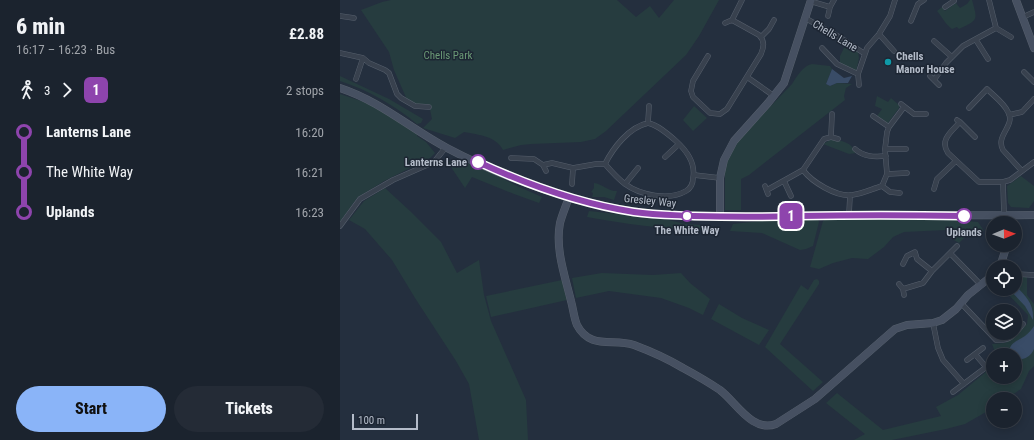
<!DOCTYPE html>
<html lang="en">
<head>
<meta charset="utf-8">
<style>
	body { margin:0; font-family:"Roboto Condensed",sans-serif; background:#242b36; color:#f1f3f6; height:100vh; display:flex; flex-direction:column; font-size:15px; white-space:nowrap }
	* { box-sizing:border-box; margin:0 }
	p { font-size:13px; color:#a0a4aa }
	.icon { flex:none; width:22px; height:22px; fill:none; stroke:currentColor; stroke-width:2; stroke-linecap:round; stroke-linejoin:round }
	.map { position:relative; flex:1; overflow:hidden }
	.side { display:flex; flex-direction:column; background:#1b232e; width:340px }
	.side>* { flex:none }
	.badge { padding:0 8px; border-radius:6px; font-size:14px; line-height:26px }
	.needle { width:26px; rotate:89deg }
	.fabs { position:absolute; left:646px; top:216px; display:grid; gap:8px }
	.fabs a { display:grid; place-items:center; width:36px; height:36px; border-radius:50%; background:#1b232e; box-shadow:0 2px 10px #0003,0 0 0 1px #39404a; font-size:20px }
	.scale { position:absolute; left:12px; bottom:10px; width:66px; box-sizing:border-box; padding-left:4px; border:2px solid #b4bcc9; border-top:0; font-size:11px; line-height:14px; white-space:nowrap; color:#b4bcc9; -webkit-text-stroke:3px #1d2633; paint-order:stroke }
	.map>.badge { position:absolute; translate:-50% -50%; box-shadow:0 0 0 2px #fff }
	.legs { display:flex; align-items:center; gap:6px; height:44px; padding:0 16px; font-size:13px }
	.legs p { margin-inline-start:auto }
	.headline { display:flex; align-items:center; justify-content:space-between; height:68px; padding:0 16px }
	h1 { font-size:22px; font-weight:800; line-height:30px }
	.cta { display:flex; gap:8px; margin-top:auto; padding:8px 16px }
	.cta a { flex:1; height:46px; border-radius:24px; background:#8ab4f8; color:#111; font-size:16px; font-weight:800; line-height:46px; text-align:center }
	.cta a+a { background:#242b36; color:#f1f3f6 }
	ul { padding:0 16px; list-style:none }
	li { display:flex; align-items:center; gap:14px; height:40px; font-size:15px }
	li i { display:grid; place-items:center; width:6px; height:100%; margin:0 5px; background:currentColor }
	li i::after { content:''; width:10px; height:10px; margin:-5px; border:3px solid; border-radius:50%; background:#1b232e }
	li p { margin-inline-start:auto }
	li:first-child i { background:linear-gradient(#0000 50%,currentColor 0) }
	li:last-child i { background:linear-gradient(currentColor 50%,#0000 0) }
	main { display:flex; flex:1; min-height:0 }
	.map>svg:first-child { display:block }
	.green { fill:#263c3f }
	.water { fill:#394c67 }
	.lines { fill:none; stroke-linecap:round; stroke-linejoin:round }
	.street-casing { stroke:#565f6c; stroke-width:5.5 }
	.secondary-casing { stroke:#565f6c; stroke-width:8 }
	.street { stroke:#38414e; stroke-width:4.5 }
	.secondary { stroke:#465061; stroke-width:7 }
	.line-1-casing { stroke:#fff; stroke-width:9 }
	.line-1 { stroke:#8e44ad; stroke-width:6 }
	.culture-dot { fill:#0f9aa8; stroke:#1d2633; stroke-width:1.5 }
	.stop-1-dot { fill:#fff; stroke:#8e44ad; stroke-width:2 }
	.labels { text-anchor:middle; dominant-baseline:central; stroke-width:3; stroke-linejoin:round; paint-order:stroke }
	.street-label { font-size:11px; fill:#b4bcc9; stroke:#1d2633 }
	.park-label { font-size:11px; fill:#6b9a76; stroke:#1d2633 }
	.poi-label { font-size:11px; font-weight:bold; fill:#b4bcc9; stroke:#1d2633; text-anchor:start }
	.stop-label { font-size:11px; font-weight:bold; fill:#b4bcc9; stroke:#1d2633 }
</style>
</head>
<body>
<main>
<section class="side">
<div class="headline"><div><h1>6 min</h1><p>16:17 – 16:23 · Bus</p></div><b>£2.88</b></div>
<div class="legs"><svg class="icon" aria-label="walk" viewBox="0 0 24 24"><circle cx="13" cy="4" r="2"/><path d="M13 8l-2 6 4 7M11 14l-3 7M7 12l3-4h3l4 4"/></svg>3<svg class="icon" aria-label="forward" viewBox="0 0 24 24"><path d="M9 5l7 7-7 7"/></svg><b class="badge" style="background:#8e44ad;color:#fff">1</b><p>2 stops</p></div>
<ul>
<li><i style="color:#8e44ad"></i><b>Lanterns Lane</b><p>16:20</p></li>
<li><i style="color:#8e44ad"></i><span>The White Way</span><p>16:21</p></li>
<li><i style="color:#8e44ad"></i><b>Uplands</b><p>16:23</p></li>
</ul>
<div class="cta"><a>Start</a><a>Tickets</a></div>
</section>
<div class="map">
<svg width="694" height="440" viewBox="0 0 694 440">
	<rect width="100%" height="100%" fill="#242f3e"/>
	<!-- green -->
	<path class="green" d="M51,0H277L296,17L310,6L319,18L334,0H379L359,36L346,55L266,131L255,139L241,142L191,144L181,145L163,150C156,136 139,135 124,132L115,138L83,128L92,119L90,109L68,102L54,70L49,52L21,10L42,2Z
		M630,0H632C638,21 638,20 619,29L617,27L612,29C606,25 602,17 597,11L602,7L605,11L616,3L620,8L627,4Z
		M506,44L518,51L519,58L516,72L500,64V56Z
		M472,64L490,66L492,69L486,84L490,86L497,83L512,84L506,88L504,96L505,100L409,175L401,179V210H385V164L401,137L452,84C457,76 463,66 472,64Z
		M0,76L49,99L83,119L81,123L77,124C54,105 28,90 0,81Z
		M0,94L33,105L77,134V136L86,142L95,153L90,158L44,181L17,198L0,222Z
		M537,96L548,102L551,98L559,105V108L548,123L537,116L542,109L535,106Z
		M354,106L367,118L353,131L343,120Z
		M492,139C503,141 511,142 516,153L509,154L483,144Z
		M106,161L125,162L148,171L177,186L202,197L199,203L174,194L132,177L125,188L111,167L106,165Z
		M681,176L694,186V201L689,208L671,207L668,203L667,186Z
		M254,183C263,184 269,192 277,191L274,200L264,197H252L253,193L251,192L254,188Z
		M45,188L70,211L101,242L117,273L139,260L144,295L151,321L186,400L188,440H139L129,384L116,361L75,298L52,260L25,229L9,220L24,201Z
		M249,211L324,219L346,224L362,225L361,230C323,229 285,224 247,217Z
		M525,218L601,219L638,222L644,231L627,235L619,243L614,240L606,230L564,232L553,237L544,247L528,259L512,258L493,263L479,269L470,267L483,221L486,219Z
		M478,219L479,222L473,246L466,249L460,250L422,233L390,231L393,224L420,221Z
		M262,273L313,275L341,273L350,283L370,299L363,315L349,308L321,298L269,291L236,298L232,278Z
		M675,276L687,277V295L694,304V366L689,371L681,389L666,399H653V408L625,424L606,429L552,440H514L525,434L486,403L497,393L543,430L601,416L596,407L618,395L653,366V377H675V355H656L652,344L665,343L673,338L687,324L688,315L663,289H675Z
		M477,279L479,281V284L440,344L483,382L473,391L425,347L461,285L468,290L474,280Z
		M222,280L227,300L151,317L146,296Z
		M379,304L402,318L429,330L419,345L371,319Z"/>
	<!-- water -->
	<path class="water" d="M492,69L504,78L512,76L508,83H497L490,86L486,84Z
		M675,285C686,297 694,303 693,320L685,306L669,289H675Z
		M694,326C694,332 694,343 694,349C691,357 682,361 675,359V355H670C667,344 677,341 685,336C689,333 692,329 694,326Z"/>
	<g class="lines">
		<!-- street casing -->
		<g class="street-casing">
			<path id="street" d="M649,0L656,28L671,37
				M470,1L490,7
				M605,7L614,1
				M0,16L14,18
				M488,16L490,7L494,0
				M683,17L694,12
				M465,18L501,38L525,54
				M392,20L402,0
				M571,21L578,4L584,0
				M539,34L554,51
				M421,37L429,29L434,20
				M636,40L648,59
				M594,41L612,57
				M482,48L497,64L518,74
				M0,53L23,58L29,63L45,70L49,73L57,94L61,98L75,106L89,107
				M368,56L353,81L351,91L353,97L370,113L380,114L387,109L421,54C424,47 425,41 419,35L392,20L385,23
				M684,72L694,82
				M590,76L599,85
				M407,77L434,96
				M16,79L23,58
				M594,80L606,63L623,46L656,28
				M519,85L518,74L527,48L539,34L550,16L555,0
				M561,104L574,114H586
				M629,108L647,89C654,96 664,103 668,112C676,126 655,135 663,150L682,171
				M669,115L682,112L694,99
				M533,116L549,127
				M617,120L620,122C612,131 599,140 608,153L639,182H663L670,180L694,162
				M620,122L635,137
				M308,123C318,125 328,134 336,141C347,151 356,163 353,178C353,183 351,188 346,191C329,201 300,195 285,184C277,178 271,171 265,164C273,148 289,127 308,123Z
				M308,123L309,106
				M491,137L492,114
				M515,149C524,157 534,157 546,156
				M545,149H566
				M325,157L339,144
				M171,158L194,159L203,165L212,163L233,168L256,164H265
				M203,165L206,171
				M463,170C472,182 496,197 512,195C522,194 532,189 542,186L547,174L545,149L547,132L549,127L564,107
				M547,174L567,173
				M354,175L380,178
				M444,181L451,196
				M663,182L664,215
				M232,184L233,168
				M285,184L298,168
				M425,186L428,194
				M542,186L550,192L560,193
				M594,189L597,179L616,161
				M427,190L463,170L484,139L491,137L498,139
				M509,215L510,195
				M0,226L20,199L53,180L94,162L106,147
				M610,253L641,285
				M563,264L567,256L575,252L577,259L592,271
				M675,274L694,275
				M559,284L563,289L564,295
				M563,289L583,283L592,271L617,246
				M621,303L656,340C671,341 674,335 683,324
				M593,323L598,348L603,360L624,384
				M635,354L646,367
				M627,360L643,348
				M613,392L653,362"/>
		</g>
		<!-- secondary casing -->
		<g class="secondary-casing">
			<path id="secondary" d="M676,0L694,48
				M0,88C40,101 71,129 107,148C145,168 187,185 228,197C319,225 415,216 509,215C571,214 632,216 694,215
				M229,197C226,206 222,215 220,223C215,249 225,276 231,301C233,308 234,318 237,325C250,350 273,338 294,345C310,351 328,359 343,368C356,375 368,382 380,390C396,402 412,433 436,424L475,399L555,329L567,325L593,323L602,320L616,309L628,295L653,275
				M380,216V178L384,160L394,141L428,103L444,83L471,0
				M660,267L665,251V245"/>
		</g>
		<!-- street -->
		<use href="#street" class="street"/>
		<!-- secondary -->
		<use href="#secondary" class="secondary"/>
	</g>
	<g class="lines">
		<!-- line-1 casing -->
		<g class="line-1-casing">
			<path id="line-1" d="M138,162C188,185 240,204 294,212C314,215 334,215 354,216C389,217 423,217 457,216C513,215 569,215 624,216"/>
		</g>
		<!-- line-1 -->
		<use href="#line-1" class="line-1"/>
	</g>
	<!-- markers -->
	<circle class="culture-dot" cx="548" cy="62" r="4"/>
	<g class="stop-1-dot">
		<circle cx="138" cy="162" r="7"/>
		<circle cx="347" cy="216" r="5"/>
		<circle cx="624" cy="216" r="7"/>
	</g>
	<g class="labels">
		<!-- street labels -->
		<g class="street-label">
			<text transform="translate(495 36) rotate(31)">Chells Lane</text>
			<text transform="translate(310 201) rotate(6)">Gresley Way</text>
		</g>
		<!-- park labels -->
		<g class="park-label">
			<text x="108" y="55">Chells Park</text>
		</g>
		<!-- poi labels -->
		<g class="poi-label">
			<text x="556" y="56">Chells<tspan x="556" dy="13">Manor House</tspan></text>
		</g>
		<!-- stop labels -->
		<g class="stop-label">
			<text x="127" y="162" text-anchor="end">Lanterns Lane</text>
			<text x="347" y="230">The White Way</text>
			<text x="624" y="232">Uplands</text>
		</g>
	</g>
</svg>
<div class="fabs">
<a><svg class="needle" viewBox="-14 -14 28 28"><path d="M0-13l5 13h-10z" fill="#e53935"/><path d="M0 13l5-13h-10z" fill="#a0a4aa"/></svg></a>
<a><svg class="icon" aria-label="locate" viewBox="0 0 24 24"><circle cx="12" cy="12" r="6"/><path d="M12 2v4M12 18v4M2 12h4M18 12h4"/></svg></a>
<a><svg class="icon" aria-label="layers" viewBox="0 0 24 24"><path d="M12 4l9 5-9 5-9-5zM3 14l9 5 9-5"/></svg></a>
<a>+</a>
<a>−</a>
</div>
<div class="scale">100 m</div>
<b class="badge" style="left:451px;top:216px;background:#8e44ad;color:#fff">1</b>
</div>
</main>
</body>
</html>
